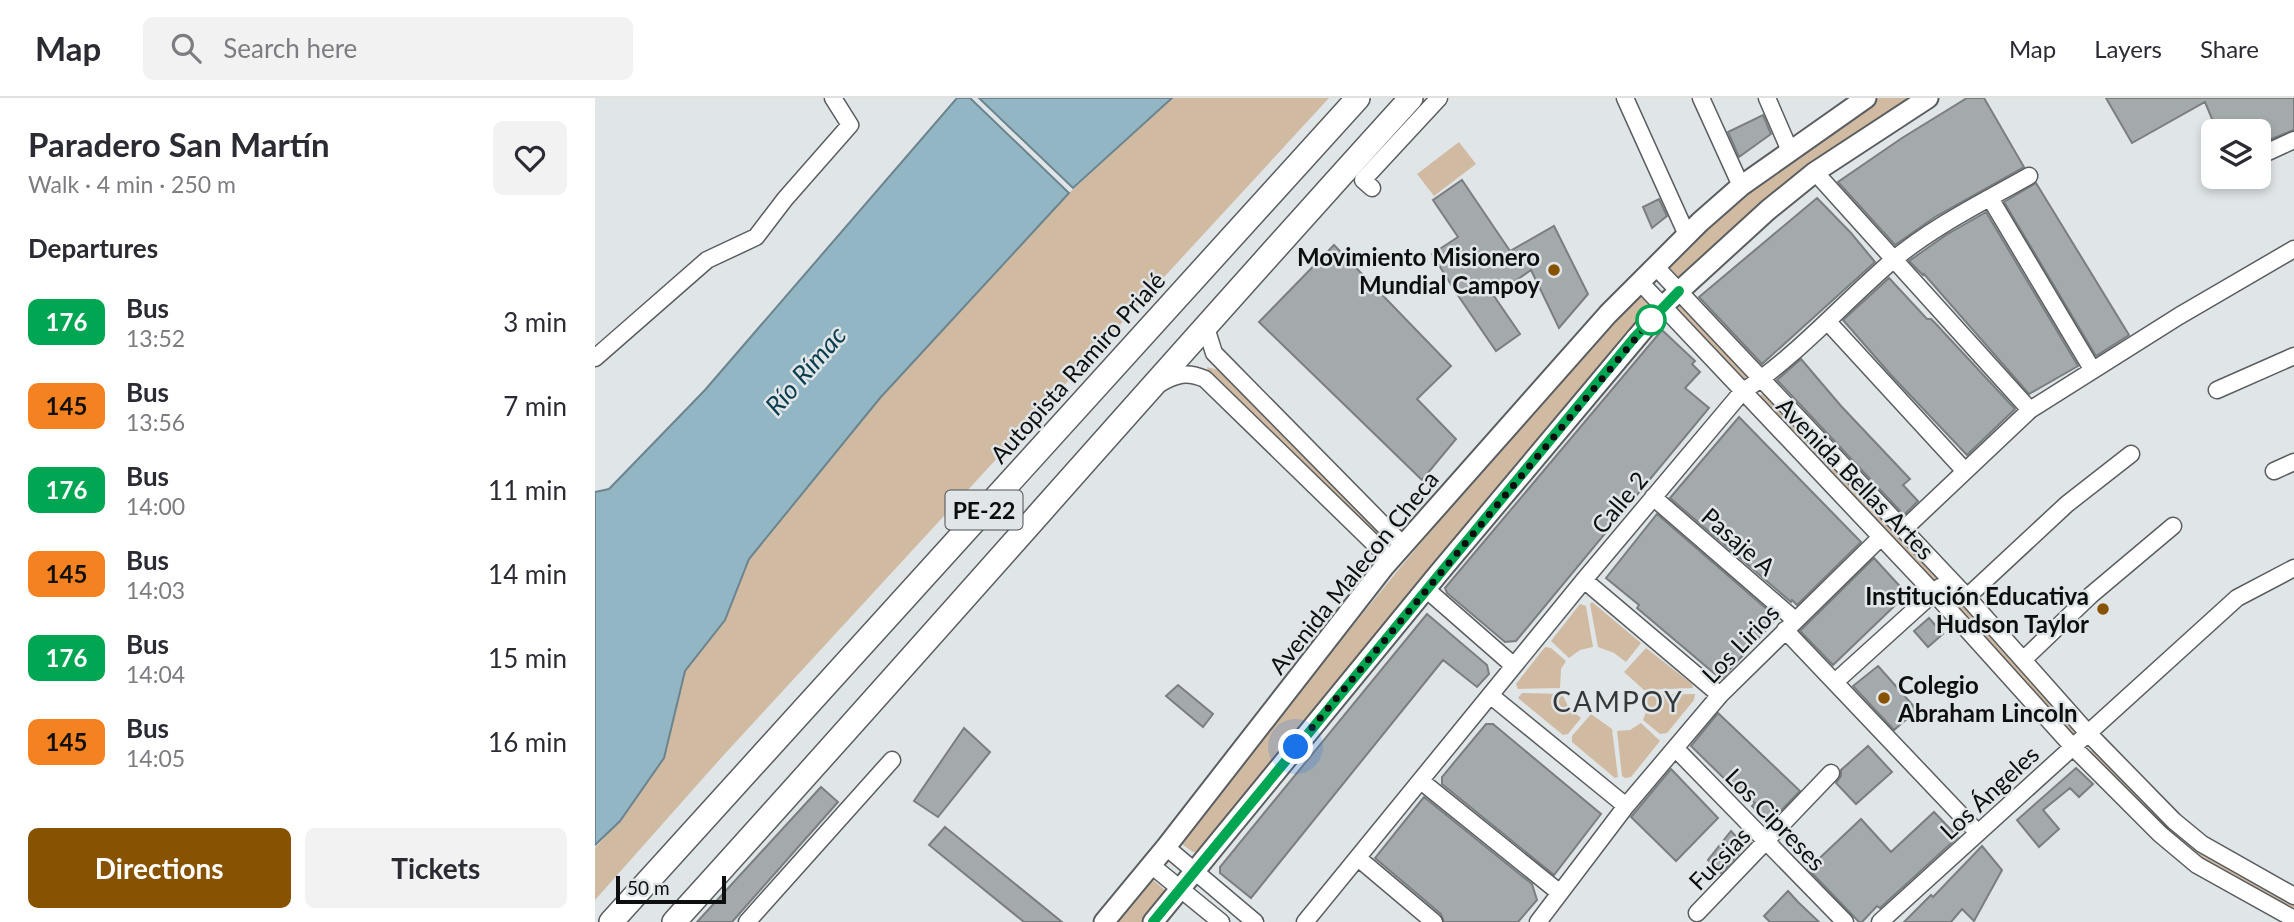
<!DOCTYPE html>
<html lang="en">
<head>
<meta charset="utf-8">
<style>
	body { margin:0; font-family:Lato,sans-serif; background:#f2f2f3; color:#2b2b33; height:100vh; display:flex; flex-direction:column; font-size:26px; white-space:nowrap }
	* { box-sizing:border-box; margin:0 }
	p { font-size:23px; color:#7c7c81 }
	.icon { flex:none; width:38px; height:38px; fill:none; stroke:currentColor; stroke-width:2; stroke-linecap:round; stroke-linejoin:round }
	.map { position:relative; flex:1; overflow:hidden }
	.drawer { display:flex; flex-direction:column; background:#fff; width:595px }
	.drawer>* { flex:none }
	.badge { padding:0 14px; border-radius:10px; font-size:24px; line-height:46px }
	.tools { position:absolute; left:1606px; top:21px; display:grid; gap:14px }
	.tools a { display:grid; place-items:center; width:70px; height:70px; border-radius:10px; background:#fff; box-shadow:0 4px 10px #0003; font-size:35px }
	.scale { position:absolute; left:21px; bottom:18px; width:110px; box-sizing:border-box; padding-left:7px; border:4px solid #0d0e0f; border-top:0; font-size:19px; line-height:24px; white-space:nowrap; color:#0d0e0f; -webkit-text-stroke:5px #e0e5e7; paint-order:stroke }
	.you { position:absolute; width:35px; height:35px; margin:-18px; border:5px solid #fff; border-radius:50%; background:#1a73e8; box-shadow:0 0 0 10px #1a73e833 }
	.map>.badge { position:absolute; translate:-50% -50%; box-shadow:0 0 0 4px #fff }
	h2 { padding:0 28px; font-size:26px; line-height:63px }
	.round { display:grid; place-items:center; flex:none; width:74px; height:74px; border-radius:10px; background:#f2f2f3 }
	.head { display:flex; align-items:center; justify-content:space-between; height:119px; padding:0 28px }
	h1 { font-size:33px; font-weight:700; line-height:52px }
	.button { display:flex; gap:14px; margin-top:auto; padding:14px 28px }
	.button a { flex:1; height:80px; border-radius:10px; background:#875300; color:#fff; font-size:28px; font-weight:700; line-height:80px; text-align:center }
	.button a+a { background:#f2f2f3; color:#2b2b33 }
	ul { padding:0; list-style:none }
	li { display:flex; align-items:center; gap:21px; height:84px; padding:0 28px }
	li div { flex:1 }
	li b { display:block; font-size:26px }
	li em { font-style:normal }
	li .badge { min-width:77px; font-weight:700; text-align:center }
	header { display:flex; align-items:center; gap:42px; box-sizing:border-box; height:98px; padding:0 35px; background:#fff; border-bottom:2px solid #e1e1e2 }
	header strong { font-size:33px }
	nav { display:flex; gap:38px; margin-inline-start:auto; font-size:24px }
	.search { width:490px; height:63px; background:#f2f2f3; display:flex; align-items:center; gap:18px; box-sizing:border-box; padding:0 24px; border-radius:10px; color:#7c7c81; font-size:26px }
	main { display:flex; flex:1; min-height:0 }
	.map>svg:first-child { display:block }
	.green { fill:#d1baa2 }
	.water { fill:#93b6c5; stroke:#6b848e; stroke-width:2 }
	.building { fill:#a4a9ab; stroke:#7a7e80; stroke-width:2 }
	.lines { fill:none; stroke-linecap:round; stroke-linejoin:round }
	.minor-casing { stroke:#5a5e60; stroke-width:19 }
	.major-casing { stroke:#5a5e60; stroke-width:23 }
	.highway-casing { stroke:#5a5e60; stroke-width:26 }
	.minor { stroke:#fff; stroke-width:16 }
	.major { stroke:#fff; stroke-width:19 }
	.highway { stroke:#fff; stroke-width:23 }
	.line-casing { stroke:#fff; stroke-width:16 }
	.line { stroke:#00a651; stroke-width:10 }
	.walk { stroke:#0d0e0f; stroke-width:7; stroke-dasharray:0 12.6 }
	.poi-dot { fill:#875300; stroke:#e0e5e7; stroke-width:2.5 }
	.stop-dot { fill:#fff; stroke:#00a651; stroke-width:3.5 }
	.labels { text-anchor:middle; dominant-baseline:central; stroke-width:5; stroke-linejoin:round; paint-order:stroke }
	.shield { fill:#e0e5e7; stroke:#4c4e50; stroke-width:2 }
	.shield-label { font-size:23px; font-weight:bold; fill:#0d0e0f }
	.poi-label { font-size:24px; font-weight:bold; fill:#0d0e0f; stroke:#e0e5e7; text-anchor:end }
	.street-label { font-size:24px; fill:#0d0e0f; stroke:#e0e5e7 }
	.water-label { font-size:26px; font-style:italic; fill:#093d4e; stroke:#e0e5e7 }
	.quarter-label { font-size:28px; letter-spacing:2px; fill:#343839; stroke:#e0e5e7 }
</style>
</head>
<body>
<header>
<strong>Map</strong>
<div class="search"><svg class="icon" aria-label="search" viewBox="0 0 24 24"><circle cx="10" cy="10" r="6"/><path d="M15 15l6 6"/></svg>Search here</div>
<nav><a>Map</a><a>Layers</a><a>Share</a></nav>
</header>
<main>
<section class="drawer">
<div class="head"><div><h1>Paradero San Martín</h1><p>Walk · 4 min · 250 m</p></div><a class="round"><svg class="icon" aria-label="heart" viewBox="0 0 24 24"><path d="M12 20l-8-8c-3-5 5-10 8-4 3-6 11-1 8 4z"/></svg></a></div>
<h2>Departures</h2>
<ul>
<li><span class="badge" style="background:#00a651;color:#fff">176</span><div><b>Bus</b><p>13:52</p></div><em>3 min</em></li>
<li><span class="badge" style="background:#f58220;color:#111">145</span><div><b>Bus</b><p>13:56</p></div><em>7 min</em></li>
<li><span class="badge" style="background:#00a651;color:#fff">176</span><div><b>Bus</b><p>14:00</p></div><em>11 min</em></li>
<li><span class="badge" style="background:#f58220;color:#111">145</span><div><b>Bus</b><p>14:03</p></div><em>14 min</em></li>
<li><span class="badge" style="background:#00a651;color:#fff">176</span><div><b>Bus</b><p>14:04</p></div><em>15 min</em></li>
<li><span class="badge" style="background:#f58220;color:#111">145</span><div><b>Bus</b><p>14:05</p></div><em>16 min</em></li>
</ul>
<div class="button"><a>Directions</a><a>Tickets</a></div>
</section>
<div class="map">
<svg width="1699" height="824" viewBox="0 0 1699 824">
	<rect width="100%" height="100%" fill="#e0e5e7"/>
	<!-- green -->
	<path class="green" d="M577,0H734L126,660L0,802V750L25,722L69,660L90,573L130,522L154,461L285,300L474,95Z
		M1284,0H1322L1086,180H1079L1070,166L1141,102L1239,29Z
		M864,44L881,66L839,98L822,76Z
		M1047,196L1057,205L1058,211L606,754H598L588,747L587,737L804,471L984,256Z
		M1088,205L1156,278L1149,284L1081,212Z
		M612,269L623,272L789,433L791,439H784L614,277Z
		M1169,295L1173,296L1489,635L1480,639L1165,304L1164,298Z
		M997,504L1046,545L1031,564L1019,555L1003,549L995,506Z
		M985,506L991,508L998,549L985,552L974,560L956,543Z
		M950,549L956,550L971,563L966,571L965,590L923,591L921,586Z
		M1051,550L1097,586L1098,590L1049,592L1029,574Z
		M927,595L967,596L974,610L986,620L973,636L968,637L923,600Z
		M1100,596L1099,602L1072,635L1065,636L1048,622L1053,609L1051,597Z
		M996,616L1017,631L1023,679L1020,680L977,644V638Z
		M1046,625L1065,643L1036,679L1030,680L1027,678L1022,633L1035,632Z
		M1499,651L1611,756L1699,806V815L1585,748L1496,657V653Z
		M558,782L570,792L571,800L551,824H516L547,786Z"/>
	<!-- water -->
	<path class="water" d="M362,0H375L474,95L285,300L154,461L130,522L90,573L69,660L25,723L0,747V394L14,391L110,292Z
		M384,0H577L478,90Z"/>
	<!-- building -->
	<path class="building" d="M1372,0H1389L1429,69L1340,119L1300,147L1243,84L1307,40Z
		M1511,0H1699V32L1664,46V33H1622L1610,4L1537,45Z
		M1168,17L1176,36L1144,59L1133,34Z
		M867,82L915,153L959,128L993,196L964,230L936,172L899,198L925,236L901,253L860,193L837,156L863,139L838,102Z
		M1441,85L1534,237L1501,258L1409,104Z
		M1222,100L1256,135L1280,164L1167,266L1104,199Z
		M1064,101L1072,118L1057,130L1048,109Z
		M1391,114L1483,268L1434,296L1329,176L1328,177L1314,163L1351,137Z
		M739,147L856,268L822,301L861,341L827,382L664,224Z
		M1294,180L1332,221H1336L1340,225L1420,311L1372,357L1296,277L1248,222Z
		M1067,232L1100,263L1097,266L1105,274L1090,290L1114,310L921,543L910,544L852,495L850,490Z
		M1206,261L1246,308L1315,381L1308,387L1323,403L1309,417L1182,282Z
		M1144,319L1266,444L1202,507L1197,502L1196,504L1075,400Z
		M1062,416L1182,520L1126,581L1042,510L1044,507L1011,480Z
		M1279,460L1312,496L1238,567L1205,533Z
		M832,516L892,567L894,576L882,589L848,562L656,800L625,775V769Z
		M1334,520L1348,536L1333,549L1319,533Z
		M1283,568L1322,612L1299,632L1258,588Z
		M583,587L618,616L608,629L571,598Z
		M1123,615L1205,693L1174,725L1157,708L1160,705L1148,695L1146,697L1096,648Z
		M891,626H898L1006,716L959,777L847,686V679Z
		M369,630L395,654L343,719L319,703Z
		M1273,648L1297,674L1261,706L1241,685L1246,678V672Z
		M1481,670L1498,686L1484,699L1475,690L1448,712L1464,731L1444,749L1422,722Z
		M1076,671L1123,720L1081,763L1036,719Z
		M226,689L243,704L137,824H102Z
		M829,699L937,786L942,802L923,824H849L846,816L780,760Z
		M1339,714L1363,739L1285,810L1282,808L1267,824H1264L1213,771L1266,721L1296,754Z
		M350,729L467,824H429L334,747Z
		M1136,733L1146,744L1147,752L1126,775L1113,762Z
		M1387,748L1407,772L1379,823L1367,811L1356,824H1309L1336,797L1338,799Z
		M1193,793L1203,804L1224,824H1175L1169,818Z"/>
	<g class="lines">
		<!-- minor casing -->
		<g class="minor-casing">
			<path id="minor" d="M1030,0L1092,137
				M1106,0L1146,88
				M1172,0L1195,53
				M1664,58L1699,42
				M1220,74L1435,312
				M777,90L768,82L844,0
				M1395,100L1497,271
				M1060,168L1372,499L1492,634L1579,723L1607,746L1699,798
				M1045,184L1339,495L1477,648L1565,736L1602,767L1699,821
				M613,223V236L619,255L808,447
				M1233,224L1369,372
				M0,260L112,162L161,139L190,101L255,27L238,0
				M564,286C581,276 592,273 610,281L796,462
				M1622,292L1699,258
				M1679,373L1699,364
				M1058,399L1200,522
				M1308,432L1435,312L1584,218L1699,151
				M989,482L1125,597
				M831,491L919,568
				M1372,499L1472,406L1536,356
				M1190,532L1383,735
				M1429,561L1496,497L1578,428
				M1240,584L1345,489
				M895,597L1031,708
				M1080,650L1250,824
				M826,683L965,795
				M571,749L660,824
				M763,760L839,824
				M556,767L626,824
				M1102,815L1236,675
				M152,824L297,662
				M710,824L989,482L1147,294C1203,257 1247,206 1297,163C1337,129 1388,104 1434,78
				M943,824L1031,708L1125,597L1286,439
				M1285,824L1642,500L1699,470"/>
		</g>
		<!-- major casing -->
		<g class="major-casing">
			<path id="major" d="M509,824L571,749L789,469L1013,216L1105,124L1146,88L1271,0
				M558,824L843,476L1069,207L1173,112L1220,74L1333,0"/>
		</g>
		<!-- highway casing -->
		<g class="highway-casing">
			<path id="highway" d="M16,824L763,0
				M79,824C327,551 568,273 816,0"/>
		</g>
		<!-- minor -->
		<use href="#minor" class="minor"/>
		<!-- major -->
		<use href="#major" class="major"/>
		<!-- highway -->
		<use href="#highway" class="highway"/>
	</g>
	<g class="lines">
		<!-- line casing -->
		<g class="line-casing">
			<path id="line" d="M558,824L1039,240L1084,193"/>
		</g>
		<!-- line -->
		<use href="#line" class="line"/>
		<!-- walk -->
		<path class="walk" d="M701,649L1056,222"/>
	</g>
	<!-- markers -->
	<g class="poi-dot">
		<circle cx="959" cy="172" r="7"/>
		<circle cx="1508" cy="511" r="7"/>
		<circle cx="1289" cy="600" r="7"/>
	</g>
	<circle class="stop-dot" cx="1056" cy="222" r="14"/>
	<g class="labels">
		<!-- shield labels -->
		<rect class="shield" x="350.5" y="392.5" width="77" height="39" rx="5"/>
		<g class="shield-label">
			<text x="389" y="412">PE-22</text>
		</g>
		<!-- poi labels -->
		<g class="poi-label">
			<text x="945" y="158">Movimiento Misionero<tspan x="945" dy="28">Mundial Campoy</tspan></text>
			<text x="1494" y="497">Institución Educativa<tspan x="1494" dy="28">Hudson Taylor</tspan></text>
			<text x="1303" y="586" text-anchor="start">Colegio<tspan x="1303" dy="28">Abraham Lincoln</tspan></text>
		</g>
		<!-- street labels -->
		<g class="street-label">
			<text transform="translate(482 269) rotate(-48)">Autopista Ramiro Prialé</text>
			<text transform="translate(1261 380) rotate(46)">Avenida Bellas Artes</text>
			<text transform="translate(1024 404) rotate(-50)">Calle 2</text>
			<text transform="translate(1144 443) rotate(41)">Pasaje A</text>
			<text transform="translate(758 474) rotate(-51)">Avenida Malecon Checa</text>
			<text transform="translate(1145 545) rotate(-46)">Los Lirios</text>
			<text transform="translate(1394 694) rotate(-43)">Los Ángeles</text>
			<text transform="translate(1181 721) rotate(46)">Los Cipreses</text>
			<text transform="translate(1124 760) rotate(-46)">Fucsias</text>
		</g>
		<!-- water labels -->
		<g class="water-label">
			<text transform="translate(210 272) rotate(-49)">Río Rímac</text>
		</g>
		<!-- quarter labels -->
		<g class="quarter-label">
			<text x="1023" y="603">CAMPOY</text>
		</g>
	</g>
</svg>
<div class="tools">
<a><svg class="icon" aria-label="layers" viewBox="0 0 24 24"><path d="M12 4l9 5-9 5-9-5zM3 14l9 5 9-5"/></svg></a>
</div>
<div class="scale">50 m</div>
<div class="you" style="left:701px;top:649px"></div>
</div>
</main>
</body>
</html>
